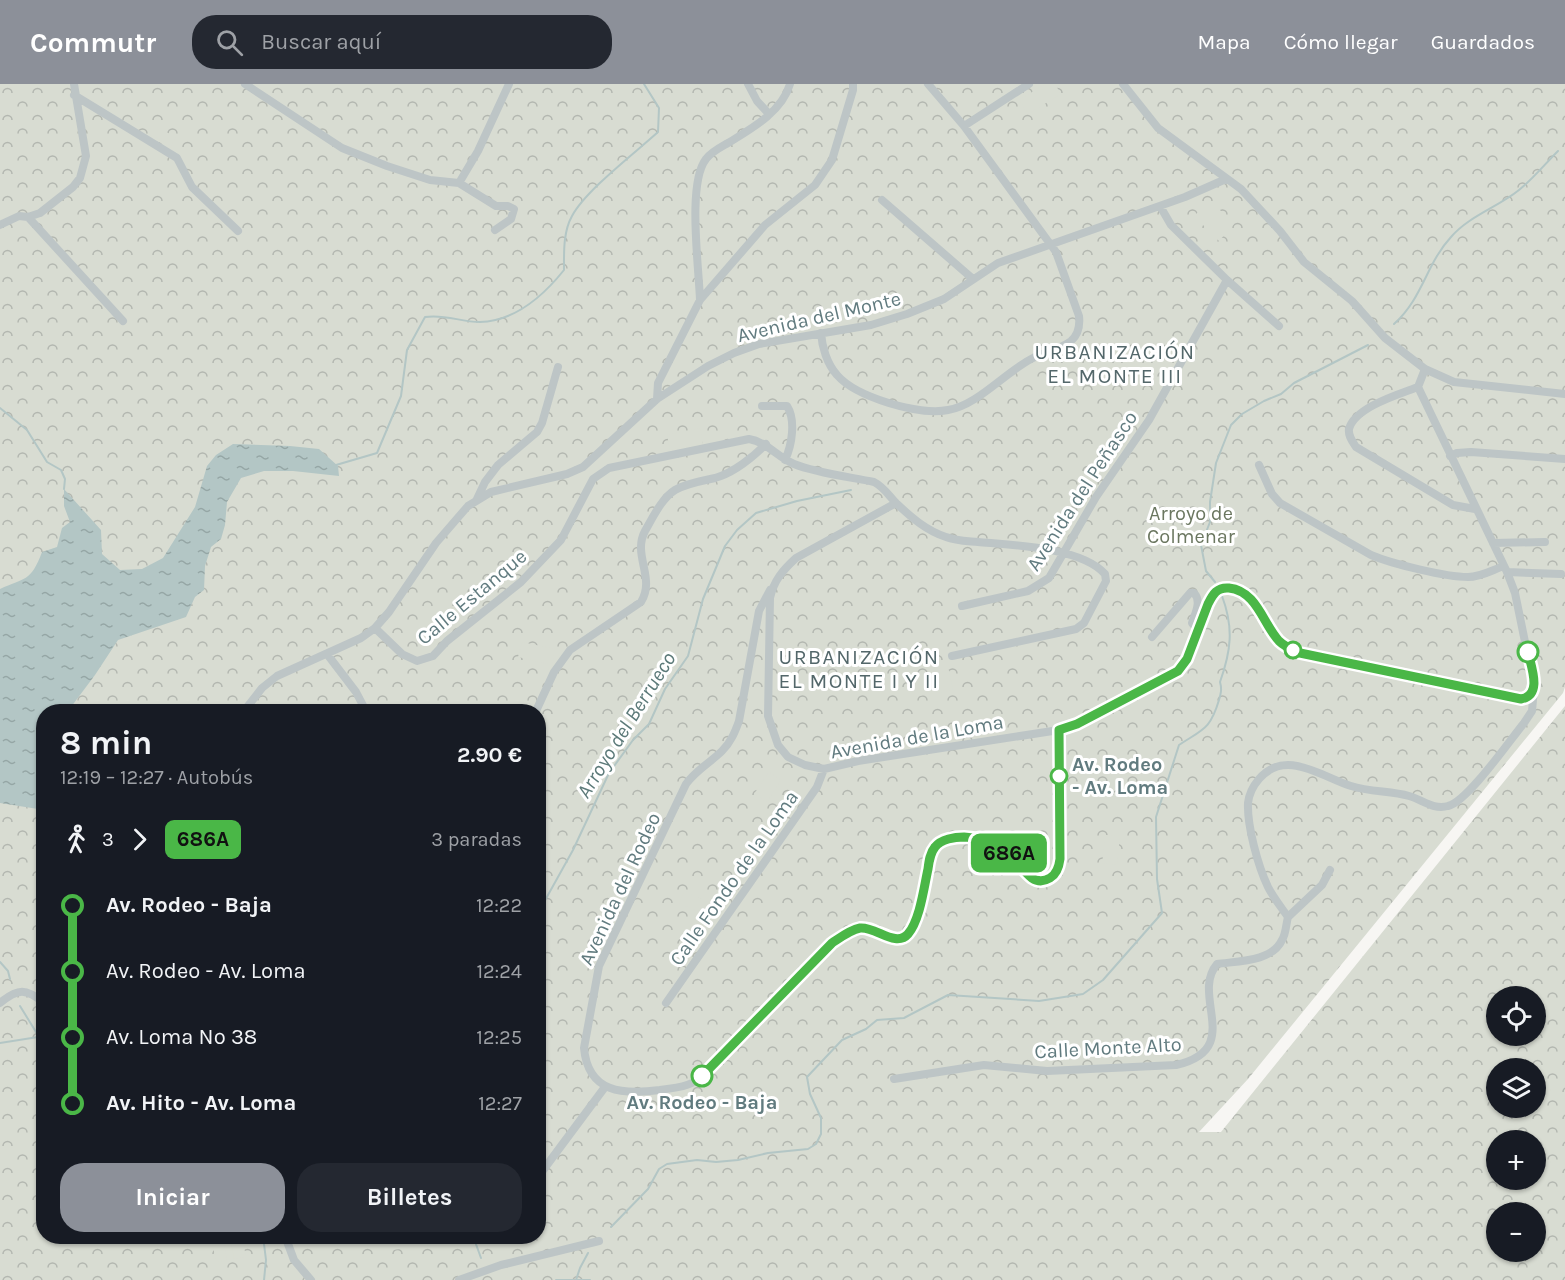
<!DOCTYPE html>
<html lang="es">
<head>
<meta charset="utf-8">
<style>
	body { margin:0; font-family:Karla,sans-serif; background:#242831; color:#f1f3f6; height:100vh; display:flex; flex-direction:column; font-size:22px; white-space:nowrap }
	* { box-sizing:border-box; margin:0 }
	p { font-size:20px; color:#9ea1a6 }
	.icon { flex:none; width:33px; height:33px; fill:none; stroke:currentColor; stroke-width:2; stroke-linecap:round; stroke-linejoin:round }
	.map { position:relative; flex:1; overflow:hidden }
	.details { position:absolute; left:36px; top:620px; width:510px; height:540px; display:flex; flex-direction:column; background:#171b24; border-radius:24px; box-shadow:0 2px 4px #0004 }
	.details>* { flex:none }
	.badge { padding:0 12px; border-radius:9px; font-size:21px; line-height:39px }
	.buttons { position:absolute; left:1486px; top:902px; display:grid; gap:12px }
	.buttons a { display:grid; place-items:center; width:60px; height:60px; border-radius:50%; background:#171b24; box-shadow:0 2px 4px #0004; font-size:30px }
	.map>.badge { position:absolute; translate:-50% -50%; box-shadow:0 0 0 3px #fff }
	.legs { display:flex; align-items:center; gap:9px; height:66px; padding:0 24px; font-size:20px }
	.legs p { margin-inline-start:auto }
	.headline { display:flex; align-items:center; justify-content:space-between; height:102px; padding:0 24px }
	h1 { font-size:33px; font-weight:700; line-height:45px }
	.action { display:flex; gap:12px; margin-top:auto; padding:12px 24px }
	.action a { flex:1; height:69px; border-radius:24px; background:#8c9099; color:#fff; font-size:24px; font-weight:700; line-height:69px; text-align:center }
	.action a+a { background:#242831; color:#f1f3f6 }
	ul { padding:0 24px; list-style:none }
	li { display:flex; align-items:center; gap:21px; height:66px; font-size:22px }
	li i { display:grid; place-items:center; width:9px; height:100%; margin:0 8px; background:currentColor }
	li i::after { content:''; width:15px; height:15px; margin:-8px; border:4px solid; border-radius:50%; background:#171b24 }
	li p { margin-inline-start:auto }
	li:first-child i { background:linear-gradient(#0000 50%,currentColor 0) }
	li:last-child i { background:linear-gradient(currentColor 50%,#0000 0) }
	header { display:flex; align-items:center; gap:36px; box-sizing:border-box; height:84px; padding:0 30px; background:#8c9099; color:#fff }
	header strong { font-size:28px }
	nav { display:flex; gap:33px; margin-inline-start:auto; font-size:21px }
	.search { width:420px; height:54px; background:#242831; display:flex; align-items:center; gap:15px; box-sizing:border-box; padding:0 21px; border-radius:24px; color:#9ea1a6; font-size:22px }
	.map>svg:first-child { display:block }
	.forest { fill:url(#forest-crowns); fill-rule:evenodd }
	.pitch { fill:#d8dcd2 }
	.water { fill:url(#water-ripples) }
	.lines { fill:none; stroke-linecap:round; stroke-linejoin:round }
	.stream { stroke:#b3c6c5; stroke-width:2 }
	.minor { stroke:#bdc5c6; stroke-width:8 }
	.line-1-casing { stroke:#fff; stroke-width:14 }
	.line-1 { stroke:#4ab747; stroke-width:9 }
	.stop-1-dot { fill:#fff; stroke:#4ab747; stroke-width:3 }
	.labels { text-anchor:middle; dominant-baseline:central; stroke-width:6; stroke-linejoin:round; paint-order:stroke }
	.street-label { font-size:20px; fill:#617b7f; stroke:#fff }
	.park-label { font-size:20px; fill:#6b7760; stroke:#fff }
	.stop-label { font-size:20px; font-weight:bold; fill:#617b7f; stroke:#fff; text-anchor:start }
	.neighbourhood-label { font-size:21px; letter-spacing:1.5px; fill:#53676a; stroke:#fff }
	.water-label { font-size:21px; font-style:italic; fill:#5c7a79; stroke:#fff }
</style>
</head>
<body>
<header>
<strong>Commutr</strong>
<div class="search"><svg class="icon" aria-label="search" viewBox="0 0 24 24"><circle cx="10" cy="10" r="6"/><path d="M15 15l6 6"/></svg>Buscar aquí</div>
<nav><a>Mapa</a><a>Cómo llegar</a><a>Guardados</a></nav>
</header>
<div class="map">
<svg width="1565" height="1196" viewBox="0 0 1565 1196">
	<defs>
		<pattern id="forest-crowns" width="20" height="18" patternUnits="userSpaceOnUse" patternTransform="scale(1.5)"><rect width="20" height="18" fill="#d8dcd2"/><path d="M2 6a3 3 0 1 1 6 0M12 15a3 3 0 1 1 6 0" fill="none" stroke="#b3b7b0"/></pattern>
		<pattern id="water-ripples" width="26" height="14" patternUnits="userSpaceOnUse" patternTransform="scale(1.5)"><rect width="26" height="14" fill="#b3c6c5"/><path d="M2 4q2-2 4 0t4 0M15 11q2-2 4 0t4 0" fill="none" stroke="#95a6a5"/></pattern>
	</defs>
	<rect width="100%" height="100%" fill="#f7f6f3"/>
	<!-- forest -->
	<path class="forest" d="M0,0H1565V603L1563,609L1248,995L1199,1048H1221L1565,622V1196H0ZM44,627H538V1152H44ZM1497,912H1536V951H1497ZM1497,984H1536V1023H1497ZM1497,1056H1536V1095H1497ZM1497,1128H1536V1167H1497Z"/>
	<!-- pitch -->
	<path class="pitch" d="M1045,0H1055L1061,10L1028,30L1019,16Z
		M158,44L176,53L171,62L154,52Z
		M1210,116L1234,140L1219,157L1194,132Z
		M700,344L703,360L670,366L667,351Z
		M522,558L555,565L552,581L518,573Z
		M949,586L953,606L913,613L910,594Z
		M769,688L781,696L767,718L754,710Z
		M1106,751L1120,752L1117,781L1102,779Z
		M685,807L715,821L710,833L679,819Z
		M211,1152H223L227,1176L216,1178Z
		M230,1152H242L246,1173L234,1175Z
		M391,1152H434L430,1162L391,1166Z"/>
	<!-- water -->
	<path class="water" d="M233,360L290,362L319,365L338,382L339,392L293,387H264L241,394L227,418L225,441L221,455L211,463L205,482L204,506L195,513L186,533L118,556L95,591L68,627H44L43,669L36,699L38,725L0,719V505C24,494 31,498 42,468L57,463L62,444L70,438L64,422V405L101,446L102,470L120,486L142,485L163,474L195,423L207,382L216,371Z"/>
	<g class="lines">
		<!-- stream -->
		<path class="stream" d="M1394,240C1423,214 1426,180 1451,153C1469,132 1498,123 1519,106C1533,95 1545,80 1558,67
			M0,324L27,346L47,378L61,386L65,395L64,405
			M336,381L377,369L401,312L407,266L425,233C446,230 460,238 480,238C515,237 544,211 564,186C564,169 563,148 572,132C586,106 635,69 658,48L659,24L644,0
			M1215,498L1206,487L1201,461L1210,438V418L1216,379L1231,341L1242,330L1264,317L1281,310L1294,299L1368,261
			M538,829L573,766L609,689L633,656L649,640L665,605L688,572L703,515L725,462L737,446L756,429L797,417L851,406
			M0,878L8,887L10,895
			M20,922L44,961
			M0,959L38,953
			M611,1143L648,1105L659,1085L667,1080L697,1076L716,1078L738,1076L768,1069L808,1065L816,1060L821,1050V1034L810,1010L807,993L842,956L866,945L877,936L904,934L948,911L1039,917L1083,910L1103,896L1162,829L1157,795L1156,733L1179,661C1203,645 1210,646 1219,616C1221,609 1222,605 1220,598C1231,567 1234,544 1222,512
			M263,1152L266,1176L264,1196
			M473,1152L481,1174
			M556,1196H590
			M576,1196L580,1184L588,1169"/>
		<!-- minor -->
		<path class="minor" d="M245,0L342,64L387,82L430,96L459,99L478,67L509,0
			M748,0L757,17L769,30
			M1123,0L1158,44L1241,105L1280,147L1304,178L1352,217L1385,254L1425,285L1454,298L1565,310
			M74,11L177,74L192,103L238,147
			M964,42L1029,0
			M459,99L496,122H508L514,125L511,135L495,146
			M882,116L973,195
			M1160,122L1171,141L1227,196L1279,242
			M28,133L123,237
			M0,141L19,132L28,133L40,129L73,103L80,94L86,72L74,0
			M700,216C699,184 687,99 706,75C711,68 721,63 728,59C751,45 782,28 790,0
			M821,249C822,263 827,280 837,291C856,313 919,332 948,326C978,321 1005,288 1033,274C1044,268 1061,265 1071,257C1078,251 1080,241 1079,232L1056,168L964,42L928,0
			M1418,303C1400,310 1355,323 1349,345C1348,352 1352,357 1356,363L1453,421L1475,425
			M657,315L658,299L700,216L765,141L815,101L832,76L853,6V0
			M762,322H787C796,336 792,361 785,376
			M1450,372L1457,369L1471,368L1565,375
			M1259,381L1272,410L1280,419L1371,471C1392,480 1446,493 1468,493C1481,493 1492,486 1504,482
			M477,415L485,398L498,381L537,348L542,339L558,283
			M896,419L796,474C783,486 774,496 770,514L768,632L778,661L788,673L805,681L824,685L858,677L1059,646L1077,640L1178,587L1187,575L1212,511C1240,481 1265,539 1278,555C1282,560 1287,563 1293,566L1510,613L1528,614L1533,609L1534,602L1515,509L1507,488L1418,303L1425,285
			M1493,459L1545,458
			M1507,488L1561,490
			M770,506L759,527L739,637C735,648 731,658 722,667C711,678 696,686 686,700L599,882L584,964C588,1009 623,1011 660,1006C671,1004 682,1004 692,999C700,995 707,988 714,982L832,859C841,853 850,846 861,844C875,842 896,864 908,850C920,835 924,803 928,785C929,777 930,769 935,763C941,755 955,752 964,753C979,753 996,758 1008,767C1020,777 1030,806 1050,794C1057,790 1059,783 1060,775L1059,646
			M962,522L1028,507L1049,494L1096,413L1149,336L1227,196
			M375,544L402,570L417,577L433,572L447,557L521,498L561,456L593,395L609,384L749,355C767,358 777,373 794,380C816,389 850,393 874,398C884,403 889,412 897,420C912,434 927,447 946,453C956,457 968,457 978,458C1012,461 1081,463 1105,490L1106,497L1084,539L1076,545L952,572
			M1152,553L1190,509H1194C1202,517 1195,530 1192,539L1199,547
			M327,570L356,608L366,627
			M244,627L262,604L277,592L361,554L375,544L389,528L436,459L468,422L491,408L567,390L583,383L657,315L708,282L734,269L759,260L871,241L907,230L944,215L998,179L1185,113L1226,95
			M536,627L554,588L570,566L641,518C656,494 632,471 645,447C653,433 662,414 675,406C687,399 702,397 715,394C733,389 753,373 766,360
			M1288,833L1322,801L1330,786
			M0,919C18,904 26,904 44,919
			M666,919L817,703L824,685
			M894,995L984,981L1047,987L1176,981C1245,965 1190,912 1217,880C1237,877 1272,878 1282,856C1286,850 1286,840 1288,833C1281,823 1273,813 1268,803C1258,782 1247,742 1248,719C1249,710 1253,702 1259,695C1285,664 1322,693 1351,702C1370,708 1391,707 1409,712C1423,716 1433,726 1448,722C1467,718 1510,656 1524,639L1532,627L1534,605
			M538,1093L605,1003
			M285,1152L294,1176L311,1196
			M459,1196L501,1181L599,1157"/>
	</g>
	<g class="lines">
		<!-- line-1 casing -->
		<g class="line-1-casing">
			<path id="line-1" d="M702,992L832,859C841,853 850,846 860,844C875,842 896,864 908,850C920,836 924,803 928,785C929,777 930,769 935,763C941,755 955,753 964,753C979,754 996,758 1008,767C1020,777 1030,806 1050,794C1057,790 1059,783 1060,775L1059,646L1077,640L1178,587L1187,575L1208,520C1213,510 1217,503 1229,504C1257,507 1263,540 1279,557C1285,563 1293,566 1300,569L1521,615C1543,611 1531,583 1528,568"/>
		</g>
		<!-- line-1 -->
		<use href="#line-1" class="line-1"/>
	</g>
	<!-- markers -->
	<g class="stop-1-dot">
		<circle cx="1293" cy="566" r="8"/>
		<circle cx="1528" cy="568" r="10"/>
		<circle cx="1059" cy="692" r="8"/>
		<circle cx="702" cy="992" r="10"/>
	</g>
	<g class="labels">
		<!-- street labels -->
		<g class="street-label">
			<text transform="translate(819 233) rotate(-13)">Avenida del Monte</text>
			<text transform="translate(1082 407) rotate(-57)">Avenida del Peñasco</text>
			<text transform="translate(472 513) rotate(-40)">Calle Estanque</text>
			<text transform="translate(917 653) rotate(-10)">Avenida de la Loma</text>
			<text transform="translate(734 794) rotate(-55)">Calle Fondo de la Loma</text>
			<text transform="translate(620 805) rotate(-65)">Avenida del Rodeo</text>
			<text transform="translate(1108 964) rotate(-3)">Calle Monte Alto</text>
		</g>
		<!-- park labels -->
		<g class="park-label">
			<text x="1191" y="429">Arroyo de<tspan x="1191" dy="23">Colmenar</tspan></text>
		</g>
		<!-- stop labels -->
		<g class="stop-label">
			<text x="1072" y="680">Av. Rodeo<tspan x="1072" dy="23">- Av. Loma</tspan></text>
			<text x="702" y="1018" text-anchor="middle">Av. Rodeo - Baja</text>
		</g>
		<!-- neighbourhood labels -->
		<g class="neighbourhood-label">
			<text x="1115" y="268">URBANIZACIÓN<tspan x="1115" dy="24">EL MONTE III</tspan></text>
			<text x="859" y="573">URBANIZACIÓN<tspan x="859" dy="24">EL MONTE I Y II</tspan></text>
		</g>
		<!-- water labels -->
		<g class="water-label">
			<text transform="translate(626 641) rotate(-58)">Arroyo del Berrueco</text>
		</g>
	</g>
</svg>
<div class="buttons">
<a><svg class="icon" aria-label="locate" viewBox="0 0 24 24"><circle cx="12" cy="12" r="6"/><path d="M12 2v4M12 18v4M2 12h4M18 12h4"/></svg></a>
<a><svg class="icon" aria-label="layers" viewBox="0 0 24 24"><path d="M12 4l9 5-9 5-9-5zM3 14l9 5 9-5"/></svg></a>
<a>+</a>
<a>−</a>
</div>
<b class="badge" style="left:1009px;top:769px;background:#4ab747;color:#111">686A</b>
<section class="details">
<div class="headline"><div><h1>8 min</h1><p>12:19 – 12:27 · Autobús</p></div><b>2.90 €</b></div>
<div class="legs"><svg class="icon" aria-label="walk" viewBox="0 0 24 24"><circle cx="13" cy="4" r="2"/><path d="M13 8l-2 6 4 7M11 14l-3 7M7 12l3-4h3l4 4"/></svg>3<svg class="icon" aria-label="forward" viewBox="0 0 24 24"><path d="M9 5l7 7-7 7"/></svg><b class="badge" style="background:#4ab747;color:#111">686A</b><p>3 paradas</p></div>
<ul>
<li><i style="color:#4ab747"></i><b>Av. Rodeo - Baja</b><p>12:22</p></li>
<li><i style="color:#4ab747"></i><span>Av. Rodeo - Av. Loma</span><p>12:24</p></li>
<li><i style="color:#4ab747"></i><span>Av. Loma Nº 38</span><p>12:25</p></li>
<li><i style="color:#4ab747"></i><b>Av. Hito - Av. Loma</b><p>12:27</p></li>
</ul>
<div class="action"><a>Iniciar</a><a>Billetes</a></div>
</section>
</div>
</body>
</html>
